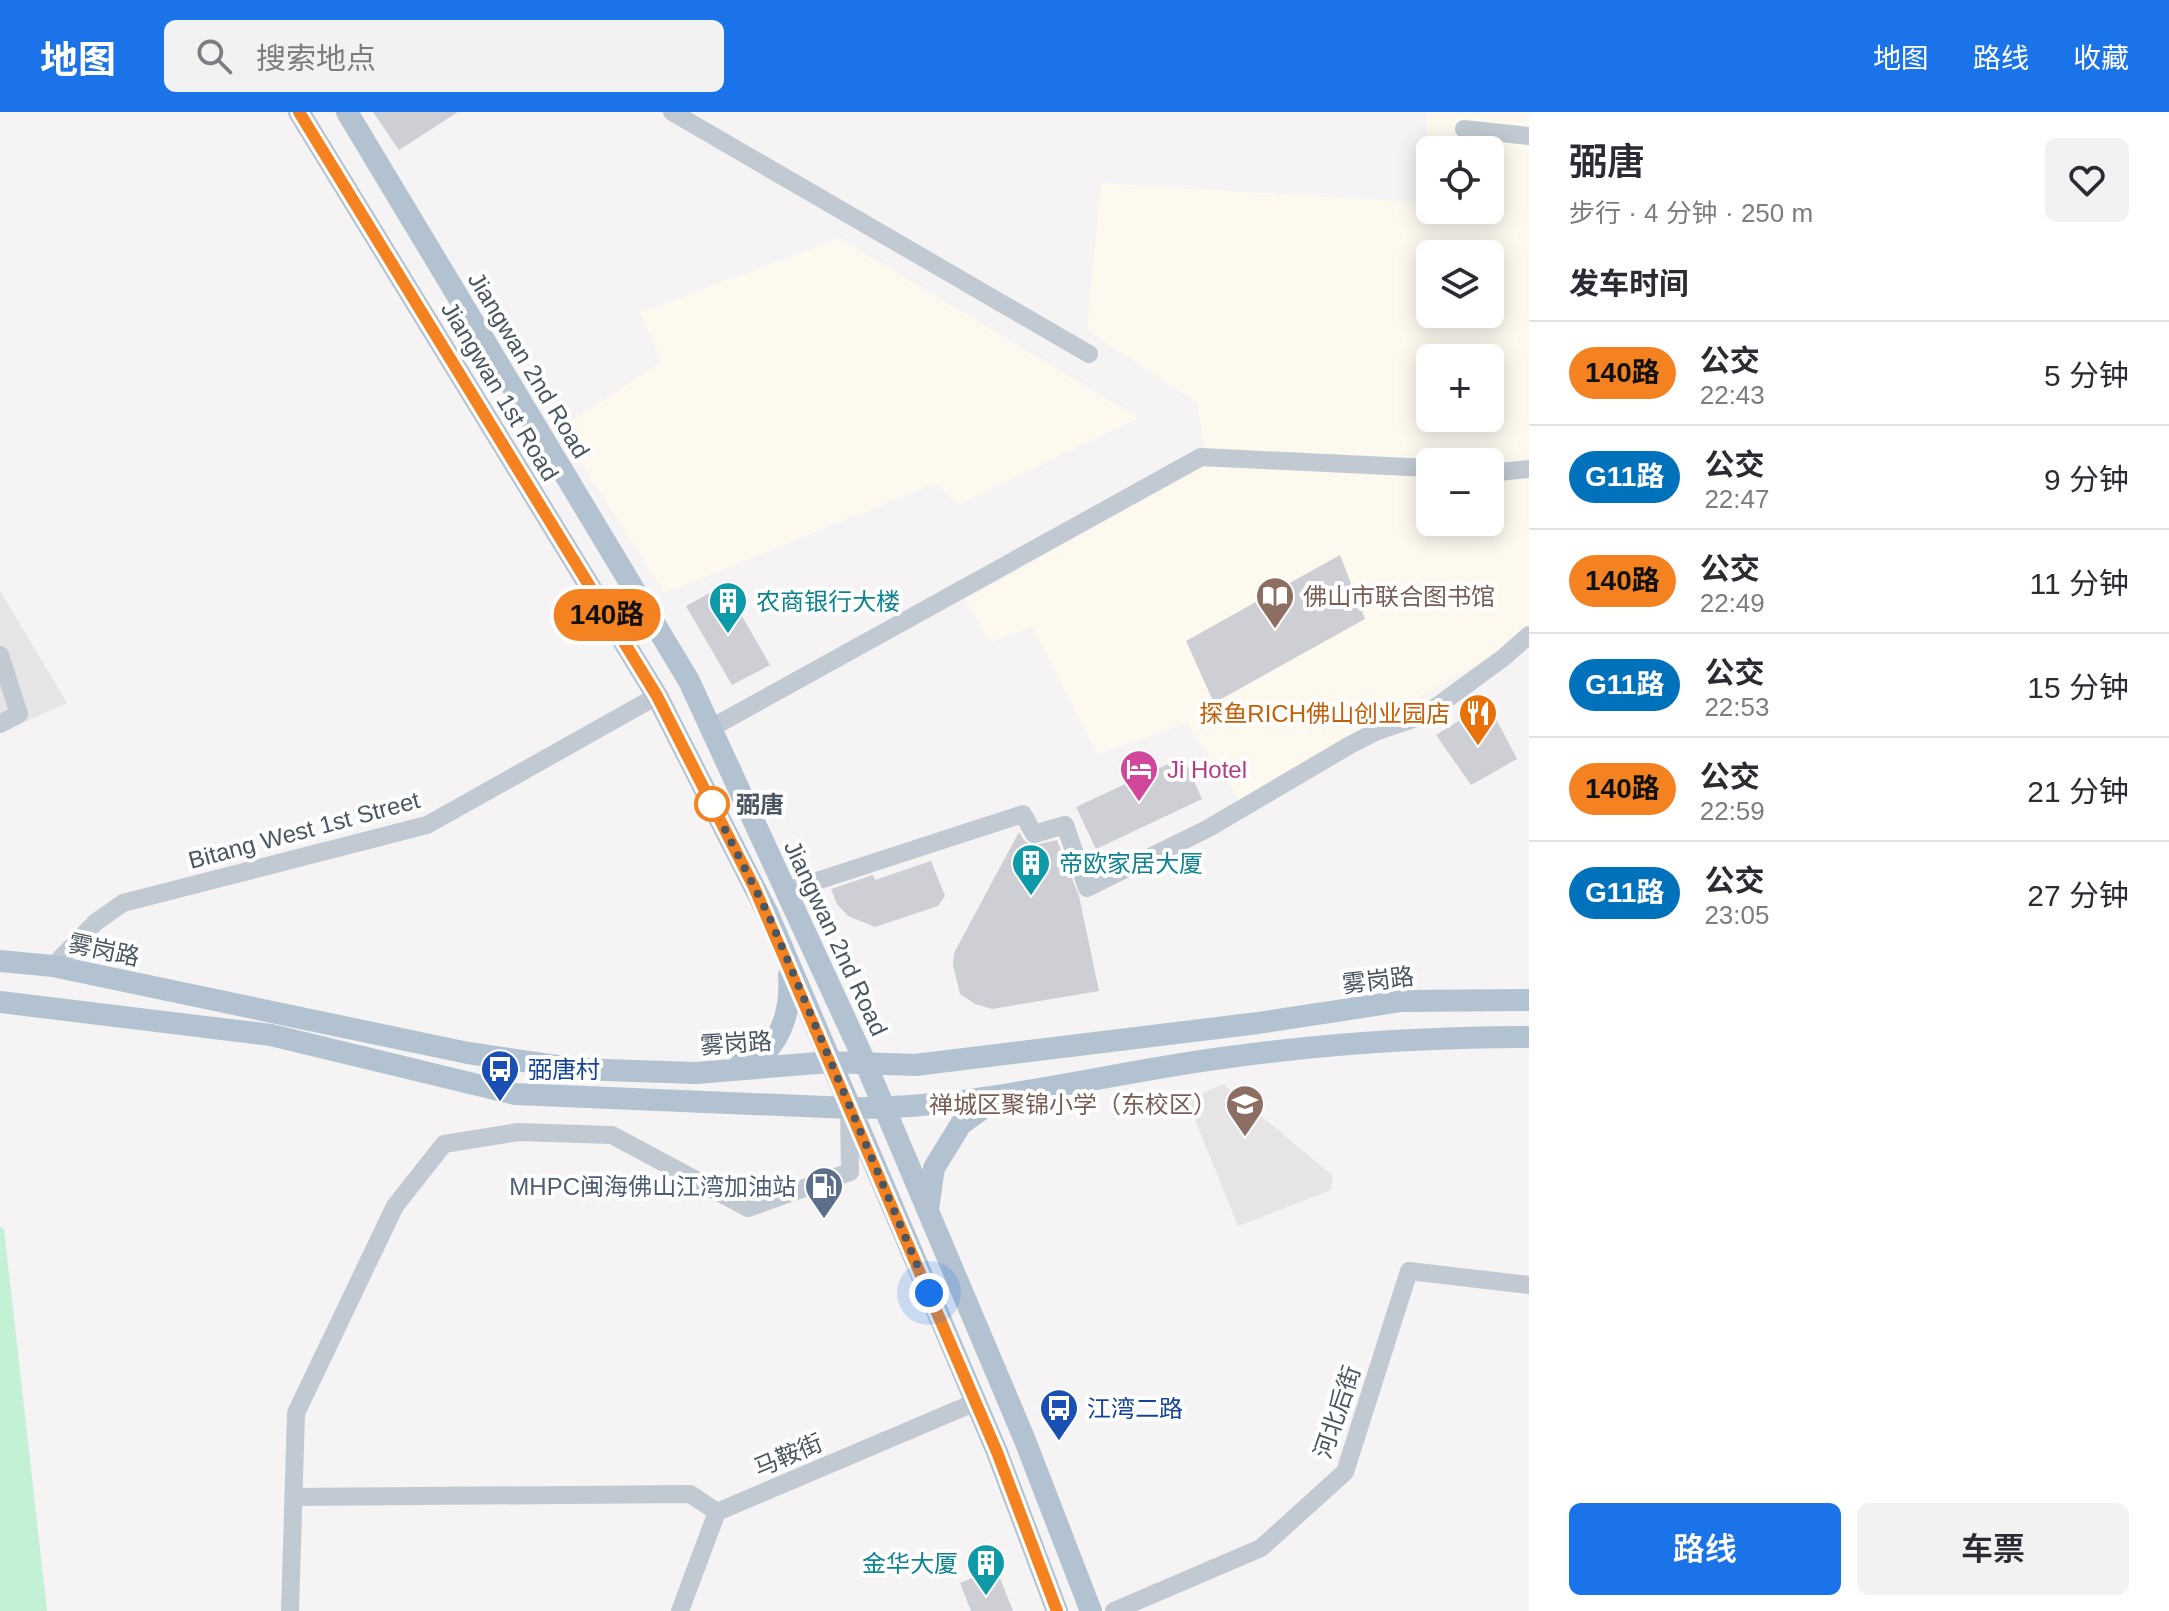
<!DOCTYPE html>
<html lang="zh">
<head>
<meta charset="utf-8">
<style>
	body { margin:0; font-family:Arial,"Noto Sans SC",sans-serif; background:#f2f2f3; color:#2b2b33; height:100vh; display:flex; flex-direction:column; font-size:30px; white-space:nowrap }
	* { box-sizing:border-box; margin:0 }
	p { font-size:26px; color:#7c7c81 }
	.icon { flex:none; width:44px; height:44px; fill:none; stroke:currentColor; stroke-width:2; stroke-linecap:round; stroke-linejoin:round }
	.map { position:relative; flex:1; overflow:hidden }
	.details { display:flex; flex-direction:column; background:#fff; width:640px }
	.details>* { flex:none }
	.badge { padding:0 16px; border-radius:26px; font-size:28px; line-height:52px }
	.fabs { position:absolute; left:1416px; top:24px; display:grid; gap:16px }
	.fabs a { display:grid; place-items:center; width:88px; height:88px; border-radius:12px; background:#fff; box-shadow:0 4px 20px #0003; font-size:40px }
	.you { position:absolute; width:40px; height:40px; margin:-20px; border:6px solid #fff; border-radius:50%; background:#1a73e8; box-shadow:0 0 0 12px #1a73e833 }
	.map>.badge { position:absolute; translate:-50% -50%; box-shadow:0 0 0 4px #fff }
	h2 { padding:0 40px; font-size:30px; line-height:72px }
	.round { display:grid; place-items:center; flex:none; width:84px; height:84px; border-radius:12px; background:#f2f2f3 }
	.headline { display:flex; align-items:center; justify-content:space-between; height:136px; padding:0 40px }
	h1 { font-size:38px; font-weight:600; line-height:60px }
	.action { display:flex; gap:16px; margin-top:auto; padding:16px 40px }
	.action a { flex:1; height:92px; border-radius:12px; background:#1a73e8; color:#fff; font-size:32px; font-weight:600; line-height:92px; text-align:center }
	.action a+a { background:#f2f2f3; color:#2b2b33 }
	ul { padding:0; list-style:none }
	li { display:flex; align-items:center; gap:24px; height:104px; padding:0 40px; border-top:2px solid #e1e1e2 }
	li div { flex:1 }
	li b { display:block; font-size:30px }
	li em { font-style:normal }
	li .badge { min-width:88px; font-weight:700; text-align:center }
	header { display:flex; align-items:center; gap:48px; box-sizing:border-box; height:112px; padding:0 40px; background:#1a73e8; color:#fff }
	header strong { font-size:38px }
	nav { display:flex; gap:44px; margin-inline-start:auto; font-size:28px }
	.search { width:560px; height:72px; background:#f2f2f3; display:flex; align-items:center; gap:20px; box-sizing:border-box; padding:0 28px; border-radius:12px; color:#7c7c81; font-size:30px }
	main { display:flex; flex:1; min-height:0 }
	.map>svg:first-child { display:block }
	.commercial { fill:#fdf9ef; fill-rule:evenodd }
	.education { fill:#e6e4e5 }
	.green { fill:#c3f1d5 }
	.building { fill:#cdcfd5 }
	.lines { fill:none; stroke-linecap:round; stroke-linejoin:round }
	.minor { stroke:#c1cad2; stroke-width:18 }
	.major { stroke:#b3c2d1; stroke-width:22 }
	.line-casing { stroke:#fff; stroke-width:18 }
	.line { stroke:#f58220; stroke-width:12 }
	.walk { stroke:#4a5661; stroke-width:8; stroke-dasharray:0 14.4 }
	.stop-dot { fill:#fff; stroke:#f58220; stroke-width:4 }
	.labels { text-anchor:middle; dominant-baseline:central; stroke-width:8; stroke-linejoin:round; paint-order:stroke }
	.street-label { font-size:24px; fill:#4a5661; stroke:#fff }
	.education-label { font-size:24px; fill:#785e54; stroke:#fff; text-anchor:start }
	.culture-label { font-size:24px; fill:#0d838f; stroke:#fff; text-anchor:start }
	.food-label { font-size:24px; fill:#c56008; stroke:#fff; text-anchor:end }
	.hotel-label { font-size:24px; fill:#b23c85; stroke:#fff; text-anchor:start }
	.stop-label { font-size:24px; font-weight:bold; fill:#4a5661; stroke:#fff; text-anchor:start }
	.transit-label { font-size:24px; fill:#164399; stroke:#fff; text-anchor:start }
	.service-label { font-size:24px; fill:#4e5e75; stroke:#fff; text-anchor:end }
</style>
</head>
<body>
<header>
<strong>地图</strong>
<div class="search"><svg class="icon" aria-label="search" viewBox="0 0 24 24"><circle cx="10" cy="10" r="6"/><path d="M15 15l6 6"/></svg>搜索地点</div>
<nav><a>地图</a><a>路线</a><a>收藏</a></nav>
</header>
<main>
<div class="map">
<svg width="1529" height="1499" viewBox="0 0 1529 1499">
	<rect width="100%" height="100%" fill="#f5f3f3"/>
	<!-- commercial -->
	<path class="commercial" d="M1427,0H1529V522L1240,689L1187,611L1098,642L1032,514L991,530L965,488L1207,352L1197,290L1087,218L1101,71L1429,91ZM1430,38H1490V98H1430ZM1430,142H1490V202H1430ZM1430,246H1490V306H1430ZM1430,350H1490V410H1430Z
		M839,126L1139,306L959,392L934,372L665,481L559,317L662,249L639,201Z"/>
	<!-- education -->
	<path class="education" d="M0,479L67,591L0,621Z
		M1223,972L1333,1064L1331,1078L1238,1114L1187,988Z"/>
	<!-- green -->
	<path class="green" d="M0,1114L4,1117L47,1499H0Z"/>
	<!-- building -->
	<path class="building" d="M373,0H458L399,38Z
		M1340,443L1365,507L1214,591L1186,529Z
		M724,473L770,553L732,573L686,494Z
		M1488,591L1517,647L1471,673L1436,623Z
		M1183,645L1202,687L1096,737L1076,695Z
		M1019,720L1024,728L1031,734L1057,728L1079,784L1099,879L992,897L975,892L960,882L953,853L954,841Z
		M931,749L945,784L938,794L875,815L848,804L837,792L831,777L873,763L875,768Z
		M996,1456L1013,1499H971L960,1471Z"/>
	<g class="lines">
		<!-- minor -->
		<path class="minor" d="M672,0L1089,242
			M1464,17L1529,24
			M1490,361L1529,357
			M0,543L19,602L0,612
			M711,616L1201,345L1430,356
			M786,779L1023,702L1034,722L1065,713L1087,776L1207,717L1350,633L1375,620L1425,603L1503,546L1529,523
			M53,854L96,810L123,791L427,713L657,584
			M293,1385L690,1382L717,1400
			M290,1499L296,1301L395,1094L444,1032L518,1020L612,1023L748,1096L850,1060L849,998
			M680,1499L717,1400L976,1290
			M1114,1499L1261,1436L1345,1360L1409,1159L1529,1173"/>
		<!-- major -->
		<path class="major" d="M299,0L657,584L768,802L997,1340L1057,1499
			M347,0L689,569L865,950L1024,1326L1091,1499
			M0,849L53,854L468,941L576,957L696,961L830,950L915,953L1258,911L1402,889L1529,888
			M0,890L271,923L515,982L849,996C975,997 1092,964 1215,947C1319,932 1424,925 1529,925
			M739,953C746,950 757,947 763,942C785,922 791,891 789,863
			M928,1097L934,1056L961,1012L997,986"/>
	</g>
	<g class="lines">
		<!-- line casing -->
		<g class="line-casing">
			<path id="line" d="M299,0L657,584L754,775L997,1340L1057,1499"/>
		</g>
		<!-- line -->
		<use href="#line" class="line"/>
		<!-- walk -->
		<path class="walk" d="M712,692L768,802L929,1181"/>
	</g>
	<!-- icons -->
	<defs>
		<g id="library-pin" transform="scale(2)"><path d="M0 17L-7.5 6A9.5 9.5 0 1 1 7.5 6Z" fill="#8d6e63" stroke="#fff"/><path d="M-6-4Q-3-5.5-.7-3.5V5Q-3 3-6 4ZM6-4Q3-5.5 .7-3.5V5Q3 3 6 4Z" fill="#fff"/></g>
		<g id="building-pin" transform="scale(2)"><path d="M0 17L-7.5 6A9.5 9.5 0 1 1 7.5 6Z" fill="#0f9aa8" stroke="#fff"/><path d="M-4-6H4V6H1V3H-1V6H-4ZM-2.5-4.3h1.7v1.8h-1.7ZM.8-4.3h1.7v1.8H.8ZM-2.5-1h1.7V.8h-1.7ZM.8-1h1.7V.8H.8Z" fill="#fff"/></g>
		<g id="restaurant-pin" transform="scale(2)"><path d="M0 17L-7.5 6A9.5 9.5 0 1 1 7.5 6Z" fill="#e8710a" stroke="#fff"/><path d="M-5-6h1v4h1v-4h1v4h1v-4h1v5L-1.5 .5V6h-2V.5L-5-1ZM5-6V6H3V1.5H1.5Q1.5-4 5-6Z" fill="#fff"/></g>
		<g id="hotel-pin" transform="scale(2)"><path d="M0 17L-7.5 6A9.5 9.5 0 1 1 7.5 6Z" fill="#d1479c" stroke="#fff"/><path d="M-6-4.5h1.5V1H6V5H4.5V3h-9V5H-6ZM-4 0a1.8 1.8 0 1 1 3.6 0ZM.5 0V-2.5h3Q6-2.5 6 0Z" fill="#fff"/></g>
		<g id="bus-pin" transform="scale(2)"><path d="M0 17L-7.5 6A9.5 9.5 0 1 1 7.5 6Z" fill="#1a4fb4" stroke="#fff"/><path d="M-5-6H5V4H4V6H2V4H-2V6H-4V4H-5ZM-3.5-4V0h7V-4ZM-3.5 1.2v1.5H-2V1.2ZM2 1.2v1.5H3.5V1.2Z" fill="#fff"/></g>
		<g id="school-pin" transform="scale(2)"><path d="M0 17L-7.5 6A9.5 9.5 0 1 1 7.5 6Z" fill="#8d6e63" stroke="#fff"/><path d="M0-5L7-2L0 1L-7-2ZM-4 1L0 2.5L4 1V4Q0 6-4 4Z" fill="#fff"/></g>
		<g id="fuel-pin" transform="scale(2)"><path d="M0 17L-7.5 6A9.5 9.5 0 1 1 7.5 6Z" fill="#5c6f8a" stroke="#fff"/><path d="M-5.5-6h7V0h2V4h1.3V-2.5L3-4.5l.8-.8L6-3V5H2.5V1h-1V6h-7ZM-4.2-4.7v3.2H.2V-4.7Z" fill="#fff"/></g>
	</defs>
	<g fill-rule="evenodd">
		<use href="#library-pin" x="1275" y="484"/>
		<use href="#building-pin" x="728" y="489"/>
		<use href="#restaurant-pin" x="1478" y="601"/>
		<use href="#hotel-pin" x="1139" y="657"/>
		<use href="#building-pin" x="1031" y="751"/>
		<use href="#bus-pin" x="500" y="957"/>
		<use href="#school-pin" x="1245" y="992"/>
		<use href="#fuel-pin" x="824" y="1074"/>
		<use href="#bus-pin" x="1059" y="1296"/>
		<use href="#building-pin" x="986" y="1451"/>
	</g>
	<!-- markers -->
	<circle class="stop-dot" cx="712" cy="692" r="16"/>
	<g class="labels">
		<!-- street labels -->
		<g class="street-label">
			<text transform="translate(529 253) rotate(59)">Jiangwan 2nd Road</text>
			<text transform="translate(500 279) rotate(59)">Jiangwan 1st Road</text>
			<text transform="translate(304 718) rotate(-15)">Bitang West 1st Street</text>
			<text transform="translate(836 826) rotate(65)">Jiangwan 2nd Road</text>
			<text transform="translate(104 838) rotate(12)">雾岗路</text>
			<text transform="translate(1378 868) rotate(-7)">雾岗路</text>
			<text transform="translate(736 931) rotate(-4)">雾岗路</text>
			<text transform="translate(1337 1300) rotate(-71)">河北后街</text>
			<text transform="translate(788 1343) rotate(-23)">马鞍街</text>
		</g>
		<!-- education labels -->
		<g class="education-label">
			<text x="1303" y="484">佛山市联合图书馆</text>
			<text x="1217" y="992" text-anchor="end">禅城区聚锦小学（东校区）</text>
		</g>
		<!-- culture labels -->
		<g class="culture-label">
			<text x="756" y="489">农商银行大楼</text>
			<text x="1059" y="751">帝欧家居大厦</text>
			<text x="958" y="1451" text-anchor="end">金华大厦</text>
		</g>
		<!-- food labels -->
		<g class="food-label">
			<text x="1450" y="601">探鱼RICH佛山创业园店</text>
		</g>
		<!-- hotel labels -->
		<g class="hotel-label">
			<text x="1167" y="657">Ji Hotel</text>
		</g>
		<!-- stop labels -->
		<g class="stop-label">
			<text x="736" y="692">弼唐</text>
		</g>
		<!-- transit labels -->
		<g class="transit-label">
			<text x="528" y="957">弼唐村</text>
			<text x="1087" y="1296">江湾二路</text>
		</g>
		<!-- service labels -->
		<g class="service-label">
			<text x="796" y="1074">MHPC闽海佛山江湾加油站</text>
		</g>
	</g>
</svg>
<div class="fabs">
<a><svg class="icon" aria-label="locate" viewBox="0 0 24 24"><circle cx="12" cy="12" r="6"/><path d="M12 2v4M12 18v4M2 12h4M18 12h4"/></svg></a>
<a><svg class="icon" aria-label="layers" viewBox="0 0 24 24"><path d="M12 4l9 5-9 5-9-5zM3 14l9 5 9-5"/></svg></a>
<a>+</a>
<a>−</a>
</div>
<div class="you" style="left:929px;top:1181px"></div>
<b class="badge" style="left:607px;top:503px;background:#f58220;color:#111">140路</b>
</div>
<section class="details">
<div class="headline"><div><h1>弼唐</h1><p>步行 · 4 分钟 · 250 m</p></div><a class="round"><svg class="icon" aria-label="heart" viewBox="0 0 24 24"><path d="M12 20l-8-8c-3-5 5-10 8-4 3-6 11-1 8 4z"/></svg></a></div>
<h2>发车时间</h2>
<ul>
<li><span class="badge" style="background:#f58220;color:#111">140路</span><div><b>公交</b><p>22:43</p></div><em>5 分钟</em></li>
<li><span class="badge" style="background:#0072bc;color:#fff">G11路</span><div><b>公交</b><p>22:47</p></div><em>9 分钟</em></li>
<li><span class="badge" style="background:#f58220;color:#111">140路</span><div><b>公交</b><p>22:49</p></div><em>11 分钟</em></li>
<li><span class="badge" style="background:#0072bc;color:#fff">G11路</span><div><b>公交</b><p>22:53</p></div><em>15 分钟</em></li>
<li><span class="badge" style="background:#f58220;color:#111">140路</span><div><b>公交</b><p>22:59</p></div><em>21 分钟</em></li>
<li><span class="badge" style="background:#0072bc;color:#fff">G11路</span><div><b>公交</b><p>23:05</p></div><em>27 分钟</em></li>
</ul>
<div class="action"><a>路线</a><a>车票</a></div>
</section>
</main>
</body>
</html>
